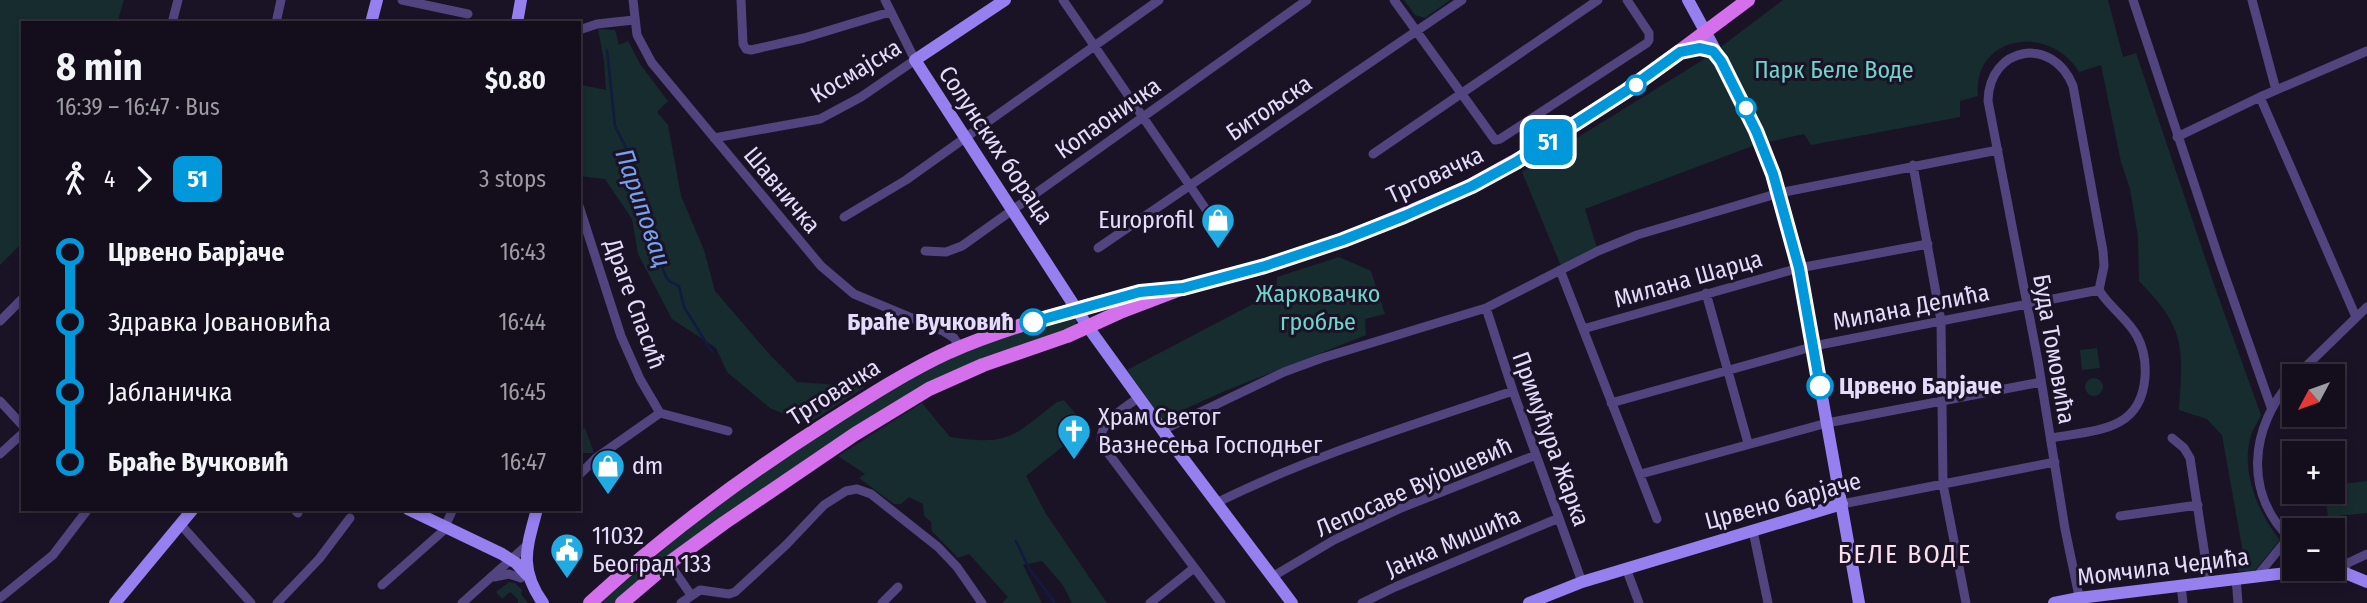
<!DOCTYPE html>
<html lang="en">
<head>
<meta charset="utf-8">
<style>
	body { margin:0; font-family:"Fira Sans Condensed",sans-serif; background:#211c29; color:#f1f3f6; height:100vh; display:flex; flex-direction:column; font-size:26px; white-space:nowrap }
	* { box-sizing:border-box; margin:0 }
	p { font-size:23px; color:#9d9ca3 }
	.icon { flex:none; width:38px; height:38px; fill:none; stroke:currentColor; stroke-width:2; stroke-linecap:round; stroke-linejoin:round }
	.map { position:relative; flex:1; overflow:hidden }
	.sheet { position:absolute; left:21px; top:21px; width:560px; height:490px; display:flex; flex-direction:column; background:#140e1c; border-radius:0px; box-shadow:0 4px 10px #0003,0 0 0 2px #332e3b }
	.sheet>* { flex:none }
	.badge { padding:0 14px; border-radius:10px; font-size:24px; line-height:46px }
	.needle { width:46px; rotate:229deg }
	.fabs { position:absolute; left:2282px; top:364px; display:grid; gap:14px }
	.fabs a { display:grid; place-items:center; width:63px; height:63px; border-radius:0px; background:#140e1c; box-shadow:0 4px 10px #0003,0 0 0 2px #332e3b; font-size:35px }
	.map>.badge { position:absolute; translate:-50% -50%; box-shadow:0 0 0 4px #fff }
	.legs { display:flex; align-items:center; gap:10px; height:77px; padding:0 35px; font-size:23px }
	.legs p { margin-inline-start:auto }
	.head { display:flex; align-items:center; justify-content:space-between; height:119px; padding:0 35px }
	h1 { font-size:38px; font-weight:700; line-height:52px }
	ul { padding:0 35px; list-style:none }
	li { display:flex; align-items:center; gap:24px; height:70px; font-size:26px }
	li i { display:grid; place-items:center; width:10px; height:100%; margin:0 9px; background:currentColor }
	li i::after { content:''; width:18px; height:18px; margin:-9px; border:5px solid; border-radius:50%; background:#140e1c }
	li p { margin-inline-start:auto }
	li:first-child i { background:linear-gradient(#0000 50%,currentColor 0) }
	li:last-child i { background:linear-gradient(currentColor 50%,#0000 0) }
	.map>svg:first-child { display:block }
	.green { fill:#172c2f }
	.lines { fill:none; stroke-linecap:round; stroke-linejoin:round }
	.stream { stroke:#111a40; stroke-width:2.5 }
	.street { stroke:#51447f; stroke-width:9 }
	.secondary { stroke:#967fef; stroke-width:12 }
	.primary { stroke:#d570ed; stroke-width:14 }
	.line-1-casing { stroke:#fff; stroke-width:16 }
	.line-1 { stroke:#0098da; stroke-width:10 }
	.stop-1-dot { fill:#fff; stroke:#0098da; stroke-width:3.5 }
	.labels { text-anchor:middle; dominant-baseline:central; stroke-width:6; stroke-linejoin:round; paint-order:stroke }
	.park-label { font-size:24px; fill:#70d3cc; stroke:#1a1326 }
	.street-label { font-size:24px; fill:#e5dcfb; stroke:#1a1326 }
	.poi-label { font-size:24px; fill:#e5dcfb; stroke:#1a1326; text-anchor:start }
	.stop-label { font-size:24px; font-weight:bold; fill:#e5dcfb; stroke:#1a1326; text-anchor:end }
	.water-label { font-size:26px; font-style:italic; fill:#77a1ee; stroke:#1a1326 }
	.neighbourhood-label { font-size:26px; letter-spacing:2px; fill:#fbdeeb; stroke:#1a1326 }
</style>
</head>
<body>
<div class="map">
<svg width="2367" height="603" viewBox="0 0 2367 603">
	<rect width="100%" height="100%" fill="#1a1326"/>
	<!-- green -->
	<path class="green" d="M0,0H124L117,23H23V242L0,265Z
		M1404,0H1450L1425,18L1415,15Z
		M1783,0H2108L2123,57L2136,53L2216,290L2261,415C2258,422 2253,429 2251,435C2240,471 2258,513 2280,540L2255,570L2252,572L2237,571L2244,558L2222,435L2207,419L2179,410C2183,346 2186,329 2139,281L2138,237L2130,189L2121,162L2101,65L2079,72C2050,23 1972,35 1978,96L1960,101V117L1811,145L1804,134L1755,145L1585,209L1597,248L1561,266L1522,172L1706,58Z
		M598,29L615,30L619,45L628,41L640,64L668,101L657,112L668,125L681,196L704,250L715,291L771,356L797,382L865,387L807,424L770,408L727,372L716,348L672,319L638,254L632,219L605,179L579,176V90L582,85L606,90L604,61Z
		M1339,257L1371,271L1385,314L1365,319L1366,335L1225,391L1162,419L1127,370L1276,292L1277,277Z
		M1069,317L1077,320L1075,326L976,361L616,603H600L729,494L890,389L973,346Z
		M2097,348L2100,368L2082,370L2080,350Z
		M2085 387a9 9 0 1 1 18 0a9 9 0 1 1-18 0Z
		M1064,400L1087,427L1026,476L1046,514L1107,603H1072L1063,585L1042,561L1023,565L1042,603H1002L1008,597L969,554L958,558L932,531L931,522L924,516L923,504L909,497L901,504H894L859,478L865,474L838,456L922,403L950,437C1010,446 1012,437 1057,402Z
		M585,428L594,453H579V430Z
		M2367,481V513L2328,517L2325,492H2333V485Z
		M509,582L515,583L522,590L521,594L528,603H518V599L510,592L502,599L496,592Z"/>
	<g class="lines">
		<!-- stream -->
		<path class="stream" d="M607,50L615,126L626,148L633,169L635,195L666,277L669,281L679,286L684,307L712,352
			M1016,541L1029,568L1055,603"/>
		<!-- street -->
		<path class="street" d="M402,0L468,14
			M633,0L637,35L652,63L821,266L854,294L943,331L954,338L960,347
			M741,0L743,44L746,49L751,50L804,38L890,12
			M1063,0L1218,227
			M1394,0L1495,140L1500,139L1647,43L1649,40V33L1627,0
			M2133,0L2219,259L2271,407
			M2252,0L2276,90
			M172,23L178,0
			M276,23L281,0
			M579,30L597,24L634,20
			M2260,97L2356,317
			M2177,137L2260,97L2367,51
			M714,138L820,119L861,97L915,60L885,0
			M1373,154L1598,0
			M1913,165L1941,321L1943,484L1966,603
			M579,206L621,336L640,379L660,413L728,431
			M844,217L906,180L1159,0
			M1098,248L1462,0
			M925,251L946,252L962,246L1307,0
			M1560,270L1657,519
			M1706,293L1748,443
			M1486,308L1513,391L1582,582
			M0,321L23,298
			M1583,329L1799,268L1928,244
			M2296,376L2367,307
			M2294,378C2249,426 2242,496 2294,542
			M1139,397C1123,410 1096,422 1102,445L1221,603
			M0,401L23,426
			M1611,403L1819,345L2099,290
			M1163,430L1284,372L1322,358L1486,308L1598,251L1637,235L1779,193L1998,150
			M2051,438C2093,430 2141,433 2145,377C2146,363 2144,349 2137,336C2127,318 2109,307 2099,290L2104,266L2103,251L2073,86C2053,35 1989,46 1988,101L2038,361L2065,529L2080,601
			M2172,438L2184,448L2190,458L2209,582
			M0,454L23,433
			M1641,474L1827,423L2041,382
			M579,475L596,458L660,413
			M1216,503C1311,456 1412,425 1513,391
			M1842,504L2055,462
			M294,509L298,513
			M2120,516L2198,505
			M181,525L251,603
			M1753,531L1768,603
			M669,563L691,595
			M1626,568L1639,603
			M2342,571L2348,563L2367,554
			M2258,575L2289,537
			M494,577L509,574L521,578
			M1272,577L1334,540L1401,508L1536,455
			M2236,578L2238,603
			M382,585L443,531L453,509
			M2181,585L2183,603
			M0,598L53,555L88,509
			M277,603L319,559L350,518
			M462,603L527,545
			M681,603L700,590L729,594L735,592L786,545L824,505L846,491L857,489L871,494L938,547L957,567L982,603
			M882,603L898,587
			M1150,603L1194,568
			M1362,603L1395,587L1559,518"/>
		<!-- secondary -->
		<path class="secondary" d="M1005,0L915,60L1088,327L1179,453L1292,603
			M1688,0L1742,99L1763,147L1782,201L1799,268L1859,603
			M371,23L377,0
			M517,23L521,0
			M408,509L502,554L516,563L527,575
			M537,509C527,547 518,568 543,603
			M2333,568L2367,582
			M115,603L193,509
			M1529,603L1582,582L1842,504
			M2054,603L2079,598L2319,569"/>
		<!-- primary -->
		<path class="primary" d="M1685,51C1701,46 1711,47 1722,61
			M590,603C664,535 745,475 830,421C869,396 908,371 949,352C988,335 1029,322 1070,311C1102,302 1135,291 1168,289
			M622,603L669,563L724,523L855,434L929,389L983,365L1067,336L1120,312L1183,288L1265,266L1343,240L1464,189L1529,153L1626,91L1748,0"/>
	</g>
	<g class="lines">
		<!-- line-1 casing -->
		<g class="line-1-casing">
			<path id="line-1" d="M1033,322L1140,292L1183,288L1265,266L1343,240L1404,216L1472,186L1516,162L1626,91L1680,52L1700,48L1713,51L1721,61L1756,131L1773,174L1799,268L1820,386"/>
		</g>
		<!-- line-1 -->
		<use href="#line-1" class="line-1"/>
	</g>
	<!-- icons -->
	<defs>
		<g id="shop-pin" transform="scale(1.75)"><path d="M0 17L-7.5 6A9.5 9.5 0 1 1 7.5 6Z" fill="#20ace3" stroke="#1a1326"/><path d="M-5-2.5h2.3a2.7 3.5 0 0 1 5.4 0H5L5.5 6h-11ZM-1.5-2.5h3a1.5 2.3 0 0 0-3 0Z" fill="#fff"/></g>
		<g id="church-pin" transform="scale(1.75)"><path d="M0 17L-7.5 6A9.5 9.5 0 1 1 7.5 6Z" fill="#20ace3" stroke="#1a1326"/><path d="M-1.2-6h2.4v3.5h3.3v2.4h-3.3V6h-2.4V-.1h-3.3v-2.4h3.3Z" fill="#fff"/></g>
		<g id="civic-pin" transform="scale(1.75)"><path d="M0 17L-7.5 6A9.5 9.5 0 1 1 7.5 6Z" fill="#20ace3" stroke="#1a1326"/><path d="M-.6-6.5H3V-4.5H.6V-3L4-1V1h2V6H-6V1h2V-1L-.6-3ZM-1.2 2.5V6h2.4V2.5Z" fill="#fff"/></g>
	</defs>
	<g fill-rule="evenodd">
		<use href="#shop-pin" x="1218" y="220"/>
		<use href="#church-pin" x="1074" y="431"/>
		<use href="#shop-pin" x="608" y="466"/>
		<use href="#civic-pin" x="567" y="550"/>
	</g>
	<!-- markers -->
	<g class="stop-1-dot">
		<circle cx="1636" cy="85" r="9"/>
		<circle cx="1746" cy="108" r="9"/>
		<circle cx="1033" cy="322" r="12"/>
		<circle cx="1820" cy="386" r="12"/>
	</g>
	<g class="labels">
		<!-- park labels -->
		<g class="park-label">
			<text x="1834" y="70">Парк Беле Воде</text>
			<text x="1318" y="294">Жарковачко<tspan x="1318" dy="28">гробље</tspan></text>
		</g>
		<!-- street labels -->
		<g class="street-label">
			<text transform="translate(856 71) rotate(-31)">Космајска</text>
			<text transform="translate(1269 108) rotate(-34)">Битољска</text>
			<text transform="translate(1108 118) rotate(-35)">Копаоничка</text>
			<text transform="translate(996 145) rotate(56)">Солунских бораца</text>
			<text transform="translate(1435 175) rotate(-25)">Трговачка</text>
			<text transform="translate(782 190) rotate(50)">Шавничка</text>
			<text transform="translate(1688 279) rotate(-16)">Милана Шарца</text>
			<text transform="translate(635 304) rotate(70)">Драге Спасић</text>
			<text transform="translate(1911 307) rotate(-11)">Милана Делића</text>
			<text transform="translate(2054 349) rotate(80)">Буда Томовића</text>
			<text transform="translate(834 392) rotate(-32)">Трговачка</text>
			<text transform="translate(1551 439) rotate(70)">Примућура Жарка</text>
			<text transform="translate(1414 487) rotate(-24)">Лепосаве Вујошевић</text>
			<text transform="translate(1783 501) rotate(-15)">Црвено барјаче</text>
			<text transform="translate(1453 542) rotate(-23)">Јанка Мишића</text>
			<text transform="translate(2163 567) rotate(-7)">Момчила Чедића</text>
		</g>
		<!-- poi labels -->
		<g class="poi-label">
			<text x="1194" y="220" text-anchor="end">Europrofil</text>
			<text x="1098" y="417">Храм Светог<tspan x="1098" dy="28">Вазнесења Господњег</tspan></text>
			<text x="632" y="466">dm</text>
			<text x="592" y="536">11032<tspan x="592" dy="28">Београд 133</tspan></text>
		</g>
		<!-- stop labels -->
		<g class="stop-label">
			<text x="1014" y="322">Браће Вучковић</text>
			<text x="1839" y="386" text-anchor="start">Црвено Барјаче</text>
		</g>
		<!-- water labels -->
		<g class="water-label">
			<text transform="translate(643 208) rotate(71)">Париповац</text>
		</g>
		<!-- neighbourhood labels -->
		<g class="neighbourhood-label">
			<text x="1905" y="554">БЕЛЕ ВОДЕ</text>
		</g>
	</g>
</svg>
<div class="fabs">
<a><svg class="needle" viewBox="-14 -14 28 28"><path d="M0-13l5 13h-10z" fill="#e53935"/><path d="M0 13l5-13h-10z" fill="#9d9ca3"/></svg></a>
<a>+</a>
<a>−</a>
</div>
<b class="badge" style="left:1548px;top:142px;background:#0098da;color:#fff">51</b>
<section class="sheet">
<div class="head"><div><h1>8 min</h1><p>16:39 – 16:47 · Bus</p></div><b>$0.80</b></div>
<div class="legs"><svg class="icon" aria-label="walk" viewBox="0 0 24 24"><circle cx="13" cy="4" r="2"/><path d="M13 8l-2 6 4 7M11 14l-3 7M7 12l3-4h3l4 4"/></svg>4<svg class="icon" aria-label="forward" viewBox="0 0 24 24"><path d="M9 5l7 7-7 7"/></svg><b class="badge" style="background:#0098da;color:#fff">51</b><p>3 stops</p></div>
<ul>
<li><i style="color:#0098da"></i><b>Црвено Барјаче</b><p>16:43</p></li>
<li><i style="color:#0098da"></i><span>Здравка Јовановића</span><p>16:44</p></li>
<li><i style="color:#0098da"></i><span>Јабланичка</span><p>16:45</p></li>
<li><i style="color:#0098da"></i><b>Браће Вучковић</b><p>16:47</p></li>
</ul>
</section>
</div>
</body>
</html>
